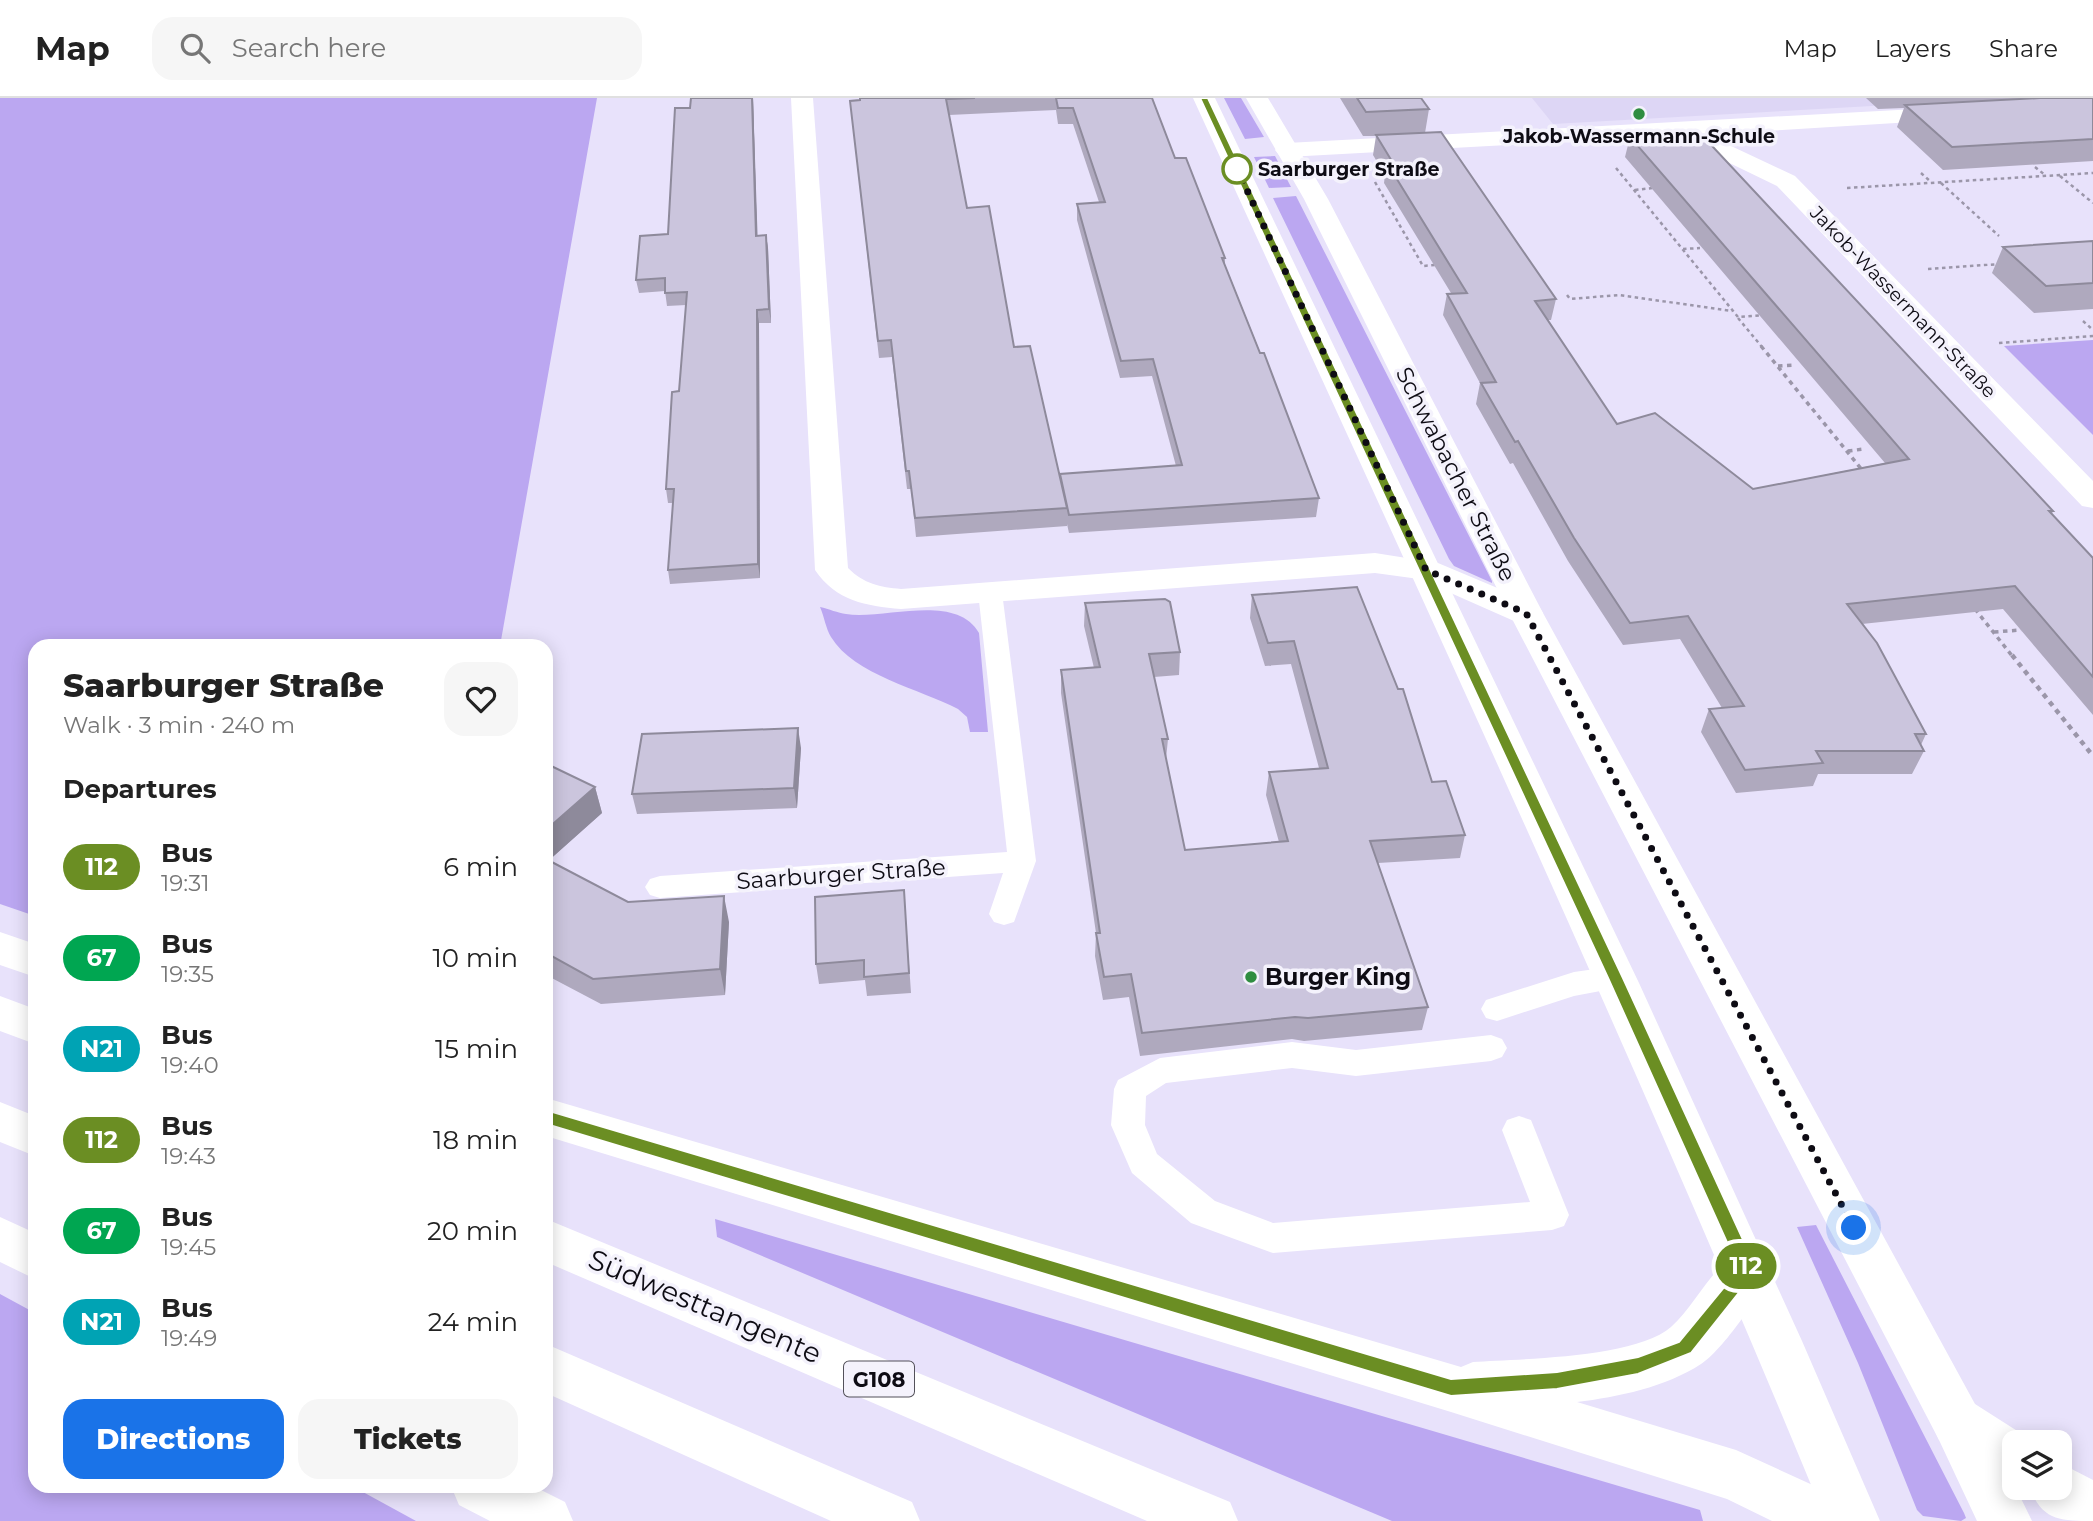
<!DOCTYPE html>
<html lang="en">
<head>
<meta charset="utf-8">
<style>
	body { margin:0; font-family:Montserrat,sans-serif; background:#f6f6f6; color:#222; height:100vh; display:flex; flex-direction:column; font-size:26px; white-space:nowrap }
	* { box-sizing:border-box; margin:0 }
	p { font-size:23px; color:#767676 }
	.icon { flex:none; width:38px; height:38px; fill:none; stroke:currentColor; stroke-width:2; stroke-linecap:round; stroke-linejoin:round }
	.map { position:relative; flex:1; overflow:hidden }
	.details { position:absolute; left:28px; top:541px; width:525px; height:854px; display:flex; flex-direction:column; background:#fff; border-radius:21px; box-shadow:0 4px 18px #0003 }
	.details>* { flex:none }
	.badge { padding:0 14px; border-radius:23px; font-size:24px; line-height:46px }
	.tools { position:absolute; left:2002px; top:1332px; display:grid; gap:14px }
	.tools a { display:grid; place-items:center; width:70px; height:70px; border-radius:14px; background:#fff; box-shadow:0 4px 18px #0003; font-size:35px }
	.you { position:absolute; width:35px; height:35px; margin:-18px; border:5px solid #fff; border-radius:50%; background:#1a73e8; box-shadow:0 0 0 10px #1a73e833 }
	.map>.badge { position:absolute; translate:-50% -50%; box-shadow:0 0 0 4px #fff }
	h2 { padding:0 35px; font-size:26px; line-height:63px }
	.round { display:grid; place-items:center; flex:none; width:74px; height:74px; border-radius:21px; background:#f6f6f6 }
	.headline { display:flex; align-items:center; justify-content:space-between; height:119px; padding:0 35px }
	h1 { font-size:33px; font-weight:800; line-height:52px }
	.button { display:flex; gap:14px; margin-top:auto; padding:14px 35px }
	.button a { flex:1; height:80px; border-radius:21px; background:#1a73e8; color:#fff; font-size:28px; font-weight:800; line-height:80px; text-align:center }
	.button a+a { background:#f6f6f6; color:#222 }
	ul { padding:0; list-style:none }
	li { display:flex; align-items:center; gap:21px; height:91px; padding:0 35px }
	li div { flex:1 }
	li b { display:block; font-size:26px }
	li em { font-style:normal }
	li .badge { min-width:77px; font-weight:700; text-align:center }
	header { display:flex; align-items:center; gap:42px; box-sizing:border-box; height:98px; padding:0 35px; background:#fff; border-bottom:2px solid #e0e0e0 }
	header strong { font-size:33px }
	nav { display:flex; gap:38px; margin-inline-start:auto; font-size:24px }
	.search { width:490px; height:63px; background:#f6f6f6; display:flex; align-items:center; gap:18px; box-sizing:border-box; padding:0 24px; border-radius:21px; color:#767676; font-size:26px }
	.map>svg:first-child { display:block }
	.built { fill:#ddd6f5 }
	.green { fill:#bba7f1 }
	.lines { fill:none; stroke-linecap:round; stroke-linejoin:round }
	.path-far2 { stroke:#9b96a9; stroke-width:2.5; stroke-dasharray:3.5 3.5; stroke-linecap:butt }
	.path-far1 { stroke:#9b96a9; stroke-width:3.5; stroke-dasharray:4.5 4.5; stroke-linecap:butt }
	.path { stroke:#9b96a9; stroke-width:4.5; stroke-dasharray:5 5; stroke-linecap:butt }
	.lane { fill:#fff; fill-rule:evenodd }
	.street { fill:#fff; fill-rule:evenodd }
	.secondary { fill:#fff; fill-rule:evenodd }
	.highway { fill:#fff; fill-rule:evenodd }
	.wall { fill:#afa9be; fill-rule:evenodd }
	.shaded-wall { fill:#8e8a9b }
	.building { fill:#cbc5dd; stroke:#8e8a9b; stroke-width:2 }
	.line { fill:#6b8e23; stroke:#fff; stroke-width:2 }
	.walk { stroke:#0e0c14; stroke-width:7; stroke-dasharray:0 12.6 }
	.poi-dot { fill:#2f8d40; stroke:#f4f2fc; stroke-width:2.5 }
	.stop-dot { fill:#fff; stroke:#6b8e23; stroke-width:3.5 }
	.labels { text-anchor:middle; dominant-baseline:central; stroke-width:7; stroke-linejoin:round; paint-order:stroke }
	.far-poi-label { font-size:19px; font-weight:bold; fill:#0e0c14; stroke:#f4f2fc }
	.far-stop-label { font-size:19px; font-weight:bold; fill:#0e0c14; stroke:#f4f2fc; text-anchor:start }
	.far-street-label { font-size:19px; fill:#0e0c14; stroke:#f4f2fc }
	.shield { fill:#f4f2fc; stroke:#53515a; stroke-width:2 }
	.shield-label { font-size:21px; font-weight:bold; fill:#0e0c14 }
	.street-label { font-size:23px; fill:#0e0c14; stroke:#f4f2fc }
	.poi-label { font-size:23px; font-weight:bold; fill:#0e0c14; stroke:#f4f2fc; text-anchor:start }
	.near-street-label { font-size:28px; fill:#0e0c14; stroke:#f4f2fc }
</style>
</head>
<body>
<header>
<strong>Map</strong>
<div class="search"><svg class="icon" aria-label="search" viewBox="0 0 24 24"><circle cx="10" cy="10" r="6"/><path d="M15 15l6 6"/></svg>Search here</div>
<nav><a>Map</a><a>Layers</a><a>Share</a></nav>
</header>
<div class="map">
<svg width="2093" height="1423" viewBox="0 0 2093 1423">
	<rect width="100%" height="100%" fill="#e8e2fb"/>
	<!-- built -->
	<path class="built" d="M1532,0H2015L1553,26Z"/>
	<!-- green -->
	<path class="green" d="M0,0H597L500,548H35V818L0,806Z
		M1224,0H1241L1264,39L1245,41Z
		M1275,58L1291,89L1269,90L1254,59Z
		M1296,98L1492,483V485L1454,468L1449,461L1273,100Z
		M2093,242V337L2004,248Z
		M820,509C829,511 838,515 846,516C884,522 956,494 979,535L988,634H970L967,619L958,611C920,591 854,577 831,539C826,531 824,518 820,509Z
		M715,1121L1700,1412L1703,1423H1392L717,1139Z
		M1816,1127L1964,1415L1966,1420L1961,1423L1923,1418L1917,1412L1858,1265L1797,1129Z
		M0,1196L35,1215V1388H352L416,1423H0Z"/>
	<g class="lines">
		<!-- path-far2 -->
		<path class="path-far2" d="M2035,69L2045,77
			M1616,70L1738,219L1764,217
			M1921,75L1931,84
			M2060,78L2093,105
			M1375,84L1423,168L1435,167
			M1941,85L1999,138
			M1847,90L2093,75
			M1635,92L1653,90
			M1683,151L1700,150
			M1928,171L2000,166
			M1567,197L1570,201L1619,197L1732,213
			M1738,220L1762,249
			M2083,223L2093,232
			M1999,245L2093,238"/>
		<!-- path-far1 -->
		<path class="path-far1" d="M1761,248L1863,373
			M1778,268L1796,267
			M1848,353L1864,351
			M1975,511L2013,559
			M1994,534L2021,532"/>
		<!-- path -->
		<path class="path" d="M2012,557L2093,658"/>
		<!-- lane -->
		<path class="lane" d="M990,486L999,489L1002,494L1036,763L1014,824L1004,827L994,824L989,816L1003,775L660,800L650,797L645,789L650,781L660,778L1007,754L978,494L981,489Z
			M1616,868L1627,872L1631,880L1627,888L1574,898L1497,923L1486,920L1481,911L1486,902L1574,874Z
			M1491,937L1502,941L1507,950L1502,959L1491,963L1356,978L1292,970L1166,985L1146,998L1145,1027L1157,1056L1215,1103L1273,1125L1530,1104L1502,1032L1507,1022L1519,1018L1531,1022L1569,1117L1564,1128L1552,1132L1273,1155L1191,1125L1132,1075L1111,1027L1114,991L1118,982L1160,960L1292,944L1356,952Z"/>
		<!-- street -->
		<path class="street" d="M791,0H813L848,470C864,486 880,489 901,491L1375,455L1438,465L1538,507L1543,515L1538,523L1526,526L1514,523L1419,481L1375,475L901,511C866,508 836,503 815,472Z
			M1953,9L1961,11L1964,16L1961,21L1717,36L1729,47L1795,78L2093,383V410L2082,408L1777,88L1713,57L1690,37L1287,59L1279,57L1275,52L1279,47L1287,45Z"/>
		<!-- secondary -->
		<path class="secondary" d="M1193,0H1215L1639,885L1802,1243L1880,1423H1826C1628,942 1409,472 1193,0Z
			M1246,0H1268L1328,101L1543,515L1975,1306L2032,1423H1977L1939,1342L1509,515L1304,101Z"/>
		<!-- highway -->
		<path class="highway" d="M0,834L35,846V879L0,867Z
			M0,898L35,911V946L0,933Z
			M546,1000L1461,1269L1473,1264C1520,1261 1636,1260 1671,1229C1698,1205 1713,1163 1748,1150L1765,1157L1772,1172C1762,1195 1722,1253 1701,1266C1666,1289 1618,1299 1577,1304L1736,1352L1850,1404L1858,1423H1772L1727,1401L1451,1314L546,1038Z
			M0,1004L35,1018V1058L0,1044Z
			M0,1119L35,1135V1181L0,1164Z
			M546,1121L1230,1404L1238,1423H1147L546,1164Z
			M546,1246L912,1404L920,1423H831L546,1295Z
			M1957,1299L1975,1306L2033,1343L2014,1344V1387L1995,1379L1939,1342L1931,1324L1939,1306Z
			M2060,1365L2093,1382V1423C2061,1423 2042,1423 2030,1390H2060Z
			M451,1388H533L565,1404L573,1423H490L459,1407Z"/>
	</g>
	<!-- wall -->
	<path class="wall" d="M753,0L757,138L766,137L768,150L771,225H759L760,480L670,486L668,472L673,405H668L666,391L679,293L686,207L667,208L665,193L639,195L636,182L668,136Z
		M859,0H1152L1175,60L1225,160V167L1319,400L1316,419L1069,435L1067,426V428L916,439L911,391H907L892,259L879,260L850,3L859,2ZM1056,12L1058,26H1073L1099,104L1077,106V122L1120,280L1152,278L1176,368L1060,378L1014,249L967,110L949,17Z
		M1340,0H1421L1429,11L1425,35L1556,201L1551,222H1548L1617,326L1753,391L1885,365L1625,59L1630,39L2053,413L2052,416L2093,460V617L2003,511L1862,526L1926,636L1921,647L1924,653L1912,676H1818L1813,688L1736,695L1701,634L1709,611L1722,610L1680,541L1623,547L1568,463L1513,365L1510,366L1476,306L1480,285L1443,217L1447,196L1451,195L1384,85L1385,77L1373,57L1376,38H1363Z
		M1866,0H2093V63L1943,72L1897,29L1904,10L1878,11Z
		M2093,143V211L2034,215L1992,175L2003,149Z
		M1252,497L1432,684L1465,737L1460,760L1378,765L1428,909L1422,932L1304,943L1292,941L1140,958L1129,899L1103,902L1095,858L1096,835L1061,595V572L1094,570L1084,528L1085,505L1180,554L1179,577L1154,579L1168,641L1166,661L1185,752L1279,744L1266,697L1269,674L1319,670L1291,566L1265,568L1250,520Z
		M801,650L797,710L637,716L632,696Z
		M546,667L595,689L602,715L549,762L628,804L729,824L725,897L601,906L546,877Z
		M904,792L911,895L867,898L865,882L819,886L816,866Z"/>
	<!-- shaded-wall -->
	<path class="shaded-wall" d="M752,0H753L758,151L756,138Z
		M766,137L768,150L771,225L769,211Z
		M757,212L759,225L760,480L758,466Z
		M798,630L801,650L797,710L794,690Z
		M595,689L602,715L546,765V732Z
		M724,798L729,824L725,897L720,871Z"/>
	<!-- building -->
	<path class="building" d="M691,0H752L756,138L766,137L769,211L757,212L758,466L668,472L674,391H666L672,294L679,293L687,194L665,195V180L636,182L640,138L668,136L675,10H690Z
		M860,0H975L946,1L967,110L989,108L1014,249L1030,248L1067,410L915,420L909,373H906L891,242L878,243L850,3L860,2Z
		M1056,0H1152L1175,60H1186L1225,160H1222L1260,255H1264L1319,400L1069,417L1060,376L1182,367L1153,261L1121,263L1077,106L1105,104L1073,10H1058Z
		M1357,0H1421L1429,11L1366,14Z
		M2040,0H2093V41L1952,49L1905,7Z
		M1441,34L1556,201L1535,203L1617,326L1655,315L1753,391L1909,361L1630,39L1700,35L2053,413H2049L2093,460V579L2015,488L1847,506L1877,545L1926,636H1915L1924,653H1816L1823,665L1745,672L1709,611L1744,608L1688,518L1630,525L1574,440L1518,343L1515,344L1481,285L1496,284L1447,196L1467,195L1387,65H1393L1376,37Z
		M2093,143V185L2046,188L2003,149Z
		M1357,489L1398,591H1403L1432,684L1446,683L1465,737L1370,743L1428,909L1308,920L1295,919L1142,935L1131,876L1104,879L1096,835H1100L1061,572L1100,569L1085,505L1165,501L1170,504L1180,554L1149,556L1168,641H1162L1185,752L1288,743L1269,674L1328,670L1294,543L1268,545L1252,497Z
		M798,630L794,690L632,696L642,636Z
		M547,666L595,689L546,732V667Z
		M546,761L628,804L724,798L720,871L593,881L546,855Z
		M904,792L909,875L864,879V862L816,866L815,799Z"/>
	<!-- line -->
	<path class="line" d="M1200,0H1208L1623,880L1757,1172L1691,1255L1638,1276L1557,1291L1451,1298L546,1026L540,1024L538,1019L540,1014L546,1012L1451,1281L1557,1274L1638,1259L1679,1244L1739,1171L1608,880Z"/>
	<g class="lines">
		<!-- walk -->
		<path class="walk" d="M1237,71L1426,472L1526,515L1854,1130"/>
	</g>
	<!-- markers -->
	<g class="poi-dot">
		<circle cx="1639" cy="16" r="7"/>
		<circle cx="1251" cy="879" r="7"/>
	</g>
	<circle class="stop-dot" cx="1237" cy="71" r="14"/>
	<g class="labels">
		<!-- far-poi labels -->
		<g class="far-poi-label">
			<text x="1639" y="38">Jakob-Wassermann-Schule</text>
		</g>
		<!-- far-stop labels -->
		<g class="far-stop-label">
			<text x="1258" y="71">Saarburger Straße</text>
		</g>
		<!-- far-street labels -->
		<g class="far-street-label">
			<text transform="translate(1903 204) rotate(46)">Jakob-Wassermann-Straße</text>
		</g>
		<!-- shield labels -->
		<rect class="shield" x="844" y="1263.5" width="70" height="35" rx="5"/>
		<g class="shield-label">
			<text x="879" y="1281">G108</text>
		</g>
		<!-- street labels -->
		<g class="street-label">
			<text transform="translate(1456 376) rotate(63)">Schwabacher Straße</text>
			<text transform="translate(841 776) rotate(-4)">Saarburger Straße</text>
		</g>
		<!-- poi labels -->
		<g class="poi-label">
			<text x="1265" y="879">Burger King</text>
		</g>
		<!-- near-street labels -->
		<g class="near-street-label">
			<text transform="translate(705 1208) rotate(23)">Südwesttangente</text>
		</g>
	</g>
</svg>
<div class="tools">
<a><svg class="icon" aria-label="layers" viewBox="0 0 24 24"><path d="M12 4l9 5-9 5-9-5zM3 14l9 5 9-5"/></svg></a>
</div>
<div class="you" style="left:1854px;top:1130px"></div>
<b class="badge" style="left:1746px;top:1168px;background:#6b8e23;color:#fff">112</b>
<section class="details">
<div class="headline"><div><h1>Saarburger Straße</h1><p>Walk · 3 min · 240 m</p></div><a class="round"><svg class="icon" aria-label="heart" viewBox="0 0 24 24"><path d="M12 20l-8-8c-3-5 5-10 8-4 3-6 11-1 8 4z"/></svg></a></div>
<h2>Departures</h2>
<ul>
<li><span class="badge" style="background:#6b8e23;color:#fff">112</span><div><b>Bus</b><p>19:31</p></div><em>6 min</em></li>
<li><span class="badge" style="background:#00a651;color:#fff">67</span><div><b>Bus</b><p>19:35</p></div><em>10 min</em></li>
<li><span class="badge" style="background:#00a3b4;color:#fff">N21</span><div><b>Bus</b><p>19:40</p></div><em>15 min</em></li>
<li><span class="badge" style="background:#6b8e23;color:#fff">112</span><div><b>Bus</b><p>19:43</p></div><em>18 min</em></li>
<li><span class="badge" style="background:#00a651;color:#fff">67</span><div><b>Bus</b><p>19:45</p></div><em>20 min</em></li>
<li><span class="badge" style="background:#00a3b4;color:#fff">N21</span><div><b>Bus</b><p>19:49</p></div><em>24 min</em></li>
</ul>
<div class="button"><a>Directions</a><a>Tickets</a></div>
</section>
</div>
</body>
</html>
